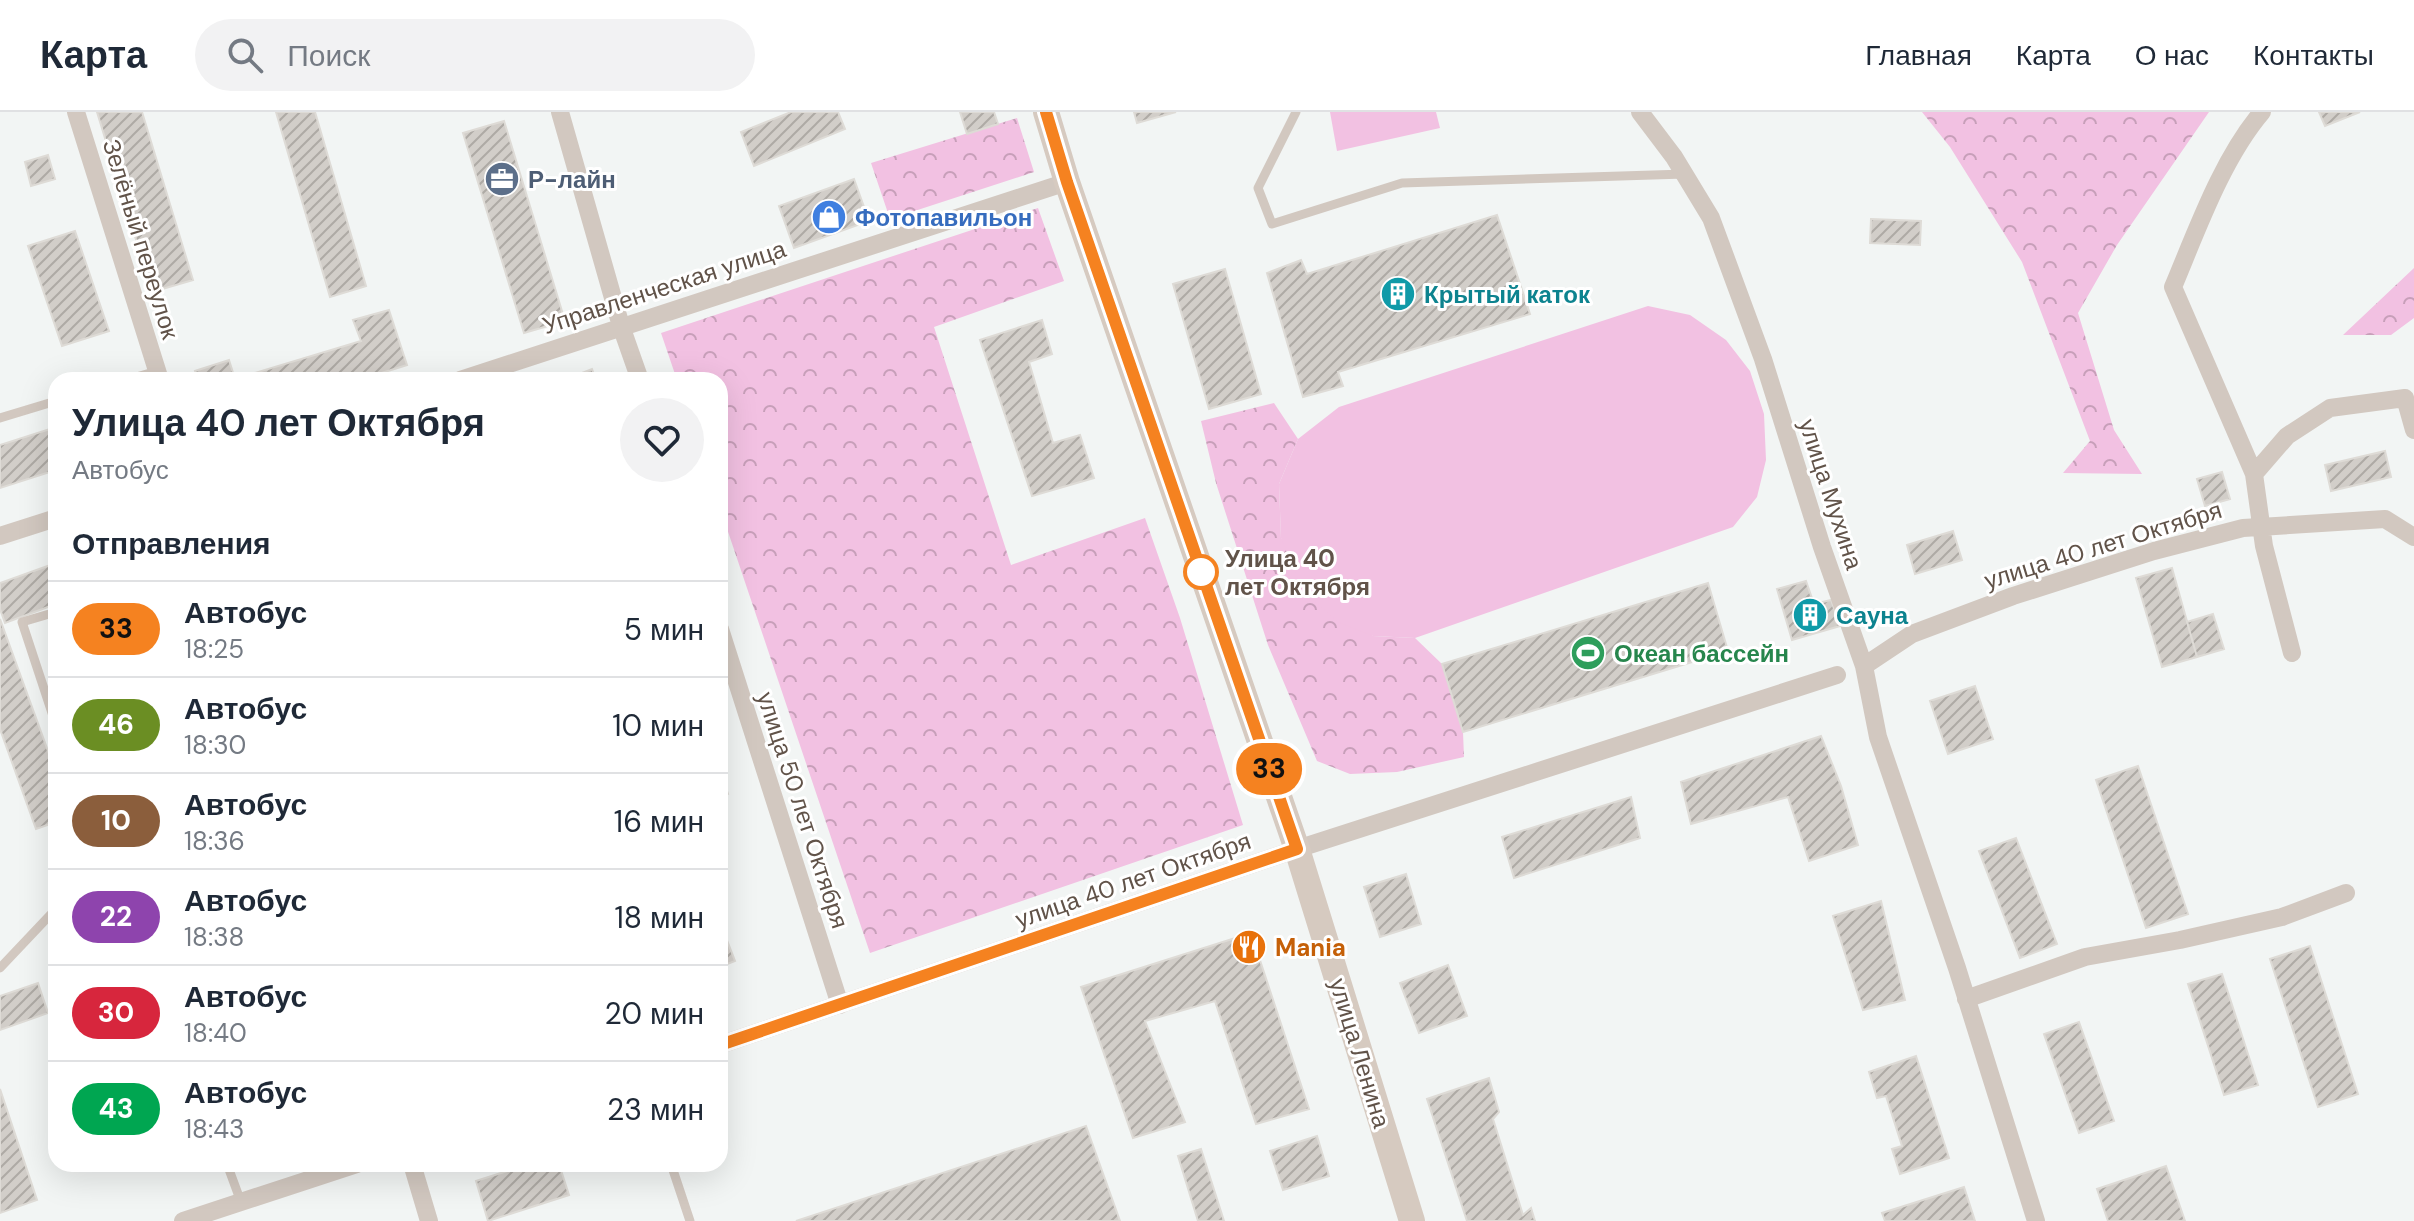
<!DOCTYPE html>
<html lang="ru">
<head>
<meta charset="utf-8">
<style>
	body { margin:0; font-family:"DM Sans",sans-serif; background:#f2f2f3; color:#1f2937; height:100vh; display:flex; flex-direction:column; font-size:30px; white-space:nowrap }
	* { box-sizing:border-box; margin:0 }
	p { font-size:26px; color:#747a83 }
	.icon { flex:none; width:44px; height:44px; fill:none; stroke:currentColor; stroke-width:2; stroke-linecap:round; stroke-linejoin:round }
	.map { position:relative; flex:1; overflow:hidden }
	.drawer { position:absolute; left:48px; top:260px; width:680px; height:800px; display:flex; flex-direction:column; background:#fff; border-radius:24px; box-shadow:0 8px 32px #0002 }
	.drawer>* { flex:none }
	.badge { padding:0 16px; border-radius:26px; font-size:28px; line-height:52px }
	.map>.badge { position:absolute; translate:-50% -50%; box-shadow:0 0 0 4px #fff }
	h2 { padding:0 24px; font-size:30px; line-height:72px }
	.round { display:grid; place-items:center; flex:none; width:84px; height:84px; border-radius:42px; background:#f2f2f3 }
	.overview { display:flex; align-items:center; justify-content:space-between; height:136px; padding:0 24px }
	h1 { font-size:38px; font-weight:600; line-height:60px }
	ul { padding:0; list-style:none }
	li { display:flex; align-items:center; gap:24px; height:96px; padding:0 24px; border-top:2px solid #e0e1e3 }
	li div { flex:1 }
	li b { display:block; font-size:30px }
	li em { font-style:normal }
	li .badge { min-width:88px; font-weight:700; text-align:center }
	header { display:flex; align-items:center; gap:48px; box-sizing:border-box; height:112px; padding:0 40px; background:#fff; border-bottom:2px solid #e0e1e3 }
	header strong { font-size:38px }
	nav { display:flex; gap:44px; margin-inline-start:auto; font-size:28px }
	.search { width:560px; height:72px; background:#f2f2f3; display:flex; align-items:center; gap:20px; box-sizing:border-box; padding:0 28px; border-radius:44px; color:#747a83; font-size:30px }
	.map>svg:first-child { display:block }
	.forest { fill:url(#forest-crowns) }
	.pitch { fill:#f2c1e2 }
	.building { fill:url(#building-hatch); stroke:#dedbd6; stroke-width:2 }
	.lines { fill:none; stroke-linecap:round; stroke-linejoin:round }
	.lane { stroke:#d2c8c0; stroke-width:9 }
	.street { stroke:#d2c8c0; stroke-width:18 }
	.secondary { stroke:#d6cac0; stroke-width:26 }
	.line-casing { stroke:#fff; stroke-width:18 }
	.line { stroke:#f58220; stroke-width:12 }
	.stop-dot { fill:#fff; stroke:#f58220; stroke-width:4 }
	.labels { text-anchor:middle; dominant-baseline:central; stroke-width:6; stroke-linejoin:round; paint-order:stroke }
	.service-label { font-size:24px; font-weight:bold; fill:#4e5e75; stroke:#fff; text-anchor:start }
	.shop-label { font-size:24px; font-weight:bold; fill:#366cbe; stroke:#fff; text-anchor:start }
	.street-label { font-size:24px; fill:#615349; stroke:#fff }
	.culture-label { font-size:24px; font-weight:bold; fill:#0d838f; stroke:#fff; text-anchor:start }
	.stop-label { font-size:24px; font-weight:bold; fill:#615349; stroke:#fff; text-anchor:start }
	.leisure-label { font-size:24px; font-weight:bold; fill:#27864d; stroke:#fff; text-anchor:start }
	.food-label { font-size:24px; font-weight:bold; fill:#c56008; stroke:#fff; text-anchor:start }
</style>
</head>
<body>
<header>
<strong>Карта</strong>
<div class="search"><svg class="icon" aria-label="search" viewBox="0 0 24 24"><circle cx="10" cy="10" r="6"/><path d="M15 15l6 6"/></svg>Поиск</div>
<nav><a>Главная</a><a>Карта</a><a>О нас</a><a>Контакты</a></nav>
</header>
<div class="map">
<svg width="2414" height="1109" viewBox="0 0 2414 1109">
	<defs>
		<pattern id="forest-crowns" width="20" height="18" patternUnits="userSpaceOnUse" patternTransform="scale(2)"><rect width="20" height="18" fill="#f2c1e2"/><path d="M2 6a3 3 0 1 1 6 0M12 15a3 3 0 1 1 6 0" fill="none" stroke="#c79fb9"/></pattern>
		<pattern id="building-hatch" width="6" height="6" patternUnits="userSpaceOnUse" patternTransform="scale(2)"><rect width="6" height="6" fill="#d2cec9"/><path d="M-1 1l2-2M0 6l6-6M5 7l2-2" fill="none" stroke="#aeaaa5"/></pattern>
	</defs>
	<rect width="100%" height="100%" fill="#f2f5f4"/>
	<!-- forest -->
	<path class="forest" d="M1922,0H2209L2117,133L2078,201L2114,318L2142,362L2063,361L2090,329L2022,150L1950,35Z
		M1017,6L1034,60L890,107L871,51Z
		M1038,96L1064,169L934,215L1011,453L1145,406L1180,506L1243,713L870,841L720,396V268H677L661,221Z
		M2414,156V206L2391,223H2343Z
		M1274,291L1298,327L1279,372L1281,426L1373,524L1415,526L1442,552L1463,620L1464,645L1397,660L1350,662L1317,649L1268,533L1216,371L1201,309Z"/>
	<!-- pitch -->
	<path class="pitch" d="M1330,0H1436L1440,16L1337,39Z
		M1648,194L1690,203L1726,228L1750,259L1764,302L1766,348L1757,385L1733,415L1415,526L1373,524L1338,510L1302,478L1281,426L1279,372L1298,327L1339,295Z"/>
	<!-- building -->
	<path class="building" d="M97,0H142L193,168L152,180Z
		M276,0H315L366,174L330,185Z
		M791,0H838L845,17L754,54L741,20Z
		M960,0H994L998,12L967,22Z
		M1134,0H1176L1137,11Z
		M2319,0H2360L2325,14Z
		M504,9L565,209L524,221L463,21Z
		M48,43L55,67L31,74L25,50Z
		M854,67L869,109L794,136L779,94Z
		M1497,103L1530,202L1338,260L1343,274L1303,285L1267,161L1301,148L1307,162Z
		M1871,107L1921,109L1920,133L1870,131Z
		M75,119L109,219L62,234L28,134Z
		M1225,157L1261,282L1209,297L1173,172Z
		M389,198L407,253L359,268H198L195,259L229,248L235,267L361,229L353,208Z
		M1042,208L1052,242L1029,250L1053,331L1080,323L1094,366L1032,384L980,228Z
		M592,257L596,268H564Z
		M53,316L56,326V358L0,376V333Z
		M2385,339L2391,365L2331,379L2325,353Z
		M2222,360L2230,387L2205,394L2197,367Z
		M1953,419L1962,448L1915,462L1907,433Z
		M56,451V492L5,511L0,497V471Z
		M2172,456L2197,545L2162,555L2136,466Z
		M1806,469L1814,492L1831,488L1840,514L1792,528L1777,477Z
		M1708,471L1728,539L1463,620L1442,552Z
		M2213,502L2224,537L2197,545L2187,510Z
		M0,507L56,661V710L36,717L0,617Z
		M1975,574L1993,627L1948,642L1930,589Z
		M1821,624L1841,674L1858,733L1809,749L1788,685L1691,712L1681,670Z
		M2138,654L2188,802L2146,816L2096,668Z
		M720,657L728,682L720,685Z
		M1631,685L1640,726L1514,766L1502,725Z
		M2016,726L2057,832L2020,846L1979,739Z
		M1406,762L1421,812L1380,825L1364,775Z
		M1881,789L1905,888L1863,898L1833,804Z
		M720,810L735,849L720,855Z
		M1251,821L1309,997L1256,1012L1215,889L1145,909L1185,1010L1133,1026L1081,875Z
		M2310,834L2358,982L2318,995L2270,847Z
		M1448,853L1467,904L1419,921L1400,871Z
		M2222,862L2258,973L2224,983L2188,872Z
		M38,871L48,901L0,918V884Z
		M2079,910L2114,1009L2079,1021L2044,922Z
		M1916,944L1949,1046L1900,1062L1892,1037L1902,1034L1886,984L1877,986L1869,960Z
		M1489,966L1499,1000L1493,1007L1523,1103L1531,1096L1535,1109H1467L1427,987Z
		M0,977L37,1088L0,1101Z
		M1086,1014L1120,1109H796Z
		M1317,1024L1329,1064L1283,1078L1270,1039Z
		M1201,1037L1224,1109H1198L1178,1044Z
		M529,1052H559L569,1083L488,1109L476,1069Z
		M2166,1054L2185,1109H2108L2097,1077Z
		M1964,1075L1975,1109H1885L1882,1101Z"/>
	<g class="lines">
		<!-- lane -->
		<path class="lane" d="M1296,0L1258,76L1272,112L1402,71L1685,62
			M126,268L157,259
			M0,306L56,289
			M56,500L22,510L56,613
			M0,856L52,801L56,800
			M227,1052L241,1090
			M671,1052L690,1109"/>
		<!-- street -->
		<path class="street" d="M76,0L160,268
			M560,0L621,214L640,268
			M1640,0L1674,45L1711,106L1763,247L1822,435L1864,554L1878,625L1957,856L2036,1109
			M460,268L1067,70
			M2254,362L2173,175C2197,118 2222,47 2262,0
			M0,424L56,406
			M720,517L840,893
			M2292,541L2264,434L2254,362L2287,324L2330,296L2405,286L2414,318
			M1864,554L1912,522L2013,484L2154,439L2243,416L2385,407L2414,425
			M1966,887L2085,845L2180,828L2282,805L2346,781
			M720,933L1297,737L1837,563
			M412,1052L429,1109
			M183,1109L357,1052"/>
		<!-- secondary -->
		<path class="secondary" d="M1046,0L1067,70L1297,737L1412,1109"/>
	</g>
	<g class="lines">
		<!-- line casing -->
		<g class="line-casing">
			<path id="line" d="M720,933L1297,737L1067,70L1046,0"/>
		</g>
		<!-- line -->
		<use href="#line" class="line"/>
	</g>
	<!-- icons -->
	<defs>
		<g id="office-disc" transform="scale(1.8)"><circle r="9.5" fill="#5c6f8a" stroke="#fff"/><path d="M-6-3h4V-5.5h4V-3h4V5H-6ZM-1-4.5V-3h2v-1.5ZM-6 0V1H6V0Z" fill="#fff"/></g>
		<g id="shop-disc" transform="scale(1.8)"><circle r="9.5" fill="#3f7fe0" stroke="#fff"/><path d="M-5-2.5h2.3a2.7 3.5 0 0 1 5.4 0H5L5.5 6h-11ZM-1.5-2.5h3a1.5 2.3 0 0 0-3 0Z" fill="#fff"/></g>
		<g id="building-disc" transform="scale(1.8)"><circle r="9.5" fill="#0f9aa8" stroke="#fff"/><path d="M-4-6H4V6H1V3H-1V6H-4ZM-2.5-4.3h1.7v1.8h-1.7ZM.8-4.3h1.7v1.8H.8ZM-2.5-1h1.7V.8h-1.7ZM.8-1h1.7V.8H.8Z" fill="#fff"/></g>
		<g id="stadium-disc" transform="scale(1.8)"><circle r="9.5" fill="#2e9e5b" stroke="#fff"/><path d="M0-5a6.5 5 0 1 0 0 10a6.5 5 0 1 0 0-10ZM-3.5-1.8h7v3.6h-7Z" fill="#fff"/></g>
		<g id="restaurant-disc" transform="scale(1.8)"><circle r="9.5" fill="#e8710a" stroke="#fff"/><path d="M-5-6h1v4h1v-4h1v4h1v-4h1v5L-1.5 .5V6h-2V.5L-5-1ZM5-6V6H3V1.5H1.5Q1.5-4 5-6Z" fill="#fff"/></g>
	</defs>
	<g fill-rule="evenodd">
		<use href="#office-disc" x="502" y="67"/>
		<use href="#shop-disc" x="829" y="105"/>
		<use href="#building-disc" x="1398" y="182"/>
		<use href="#building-disc" x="1810" y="503"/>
		<use href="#stadium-disc" x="1588" y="541"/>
		<use href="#restaurant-disc" x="1249" y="835"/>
	</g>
	<!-- markers -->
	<circle class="stop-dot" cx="1201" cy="460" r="16"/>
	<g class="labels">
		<!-- service labels -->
		<g class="service-label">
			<text x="528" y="67">Р-лайн</text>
		</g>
		<!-- shop labels -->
		<g class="shop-label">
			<text x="855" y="105">Фотопавильон</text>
		</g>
		<!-- street labels -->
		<g class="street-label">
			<text transform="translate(141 127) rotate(73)">Зелёный переулок</text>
			<text transform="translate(664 175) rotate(-18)">Управленческая улица</text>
			<text transform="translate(1831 382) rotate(72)">улица Мухина</text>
			<text transform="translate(2103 433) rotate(-17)">улица 40 лет Октября</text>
			<text transform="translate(803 698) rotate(72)">улица 50 лет Октября</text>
			<text transform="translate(1133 768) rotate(-19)">улица 40 лет Октября</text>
			<text transform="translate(1360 941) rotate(73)">улица Ленина</text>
		</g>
		<!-- culture labels -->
		<g class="culture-label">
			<text x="1424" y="182">Крытый каток</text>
			<text x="1836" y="503">Сауна</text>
		</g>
		<!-- stop labels -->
		<g class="stop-label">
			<text x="1225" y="446">Улица 40<tspan x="1225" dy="28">лет Октября</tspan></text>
		</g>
		<!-- leisure labels -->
		<g class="leisure-label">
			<text x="1614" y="541">Океан бассейн</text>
		</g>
		<!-- food labels -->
		<g class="food-label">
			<text x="1275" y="835">Mania</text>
		</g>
	</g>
</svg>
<b class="badge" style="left:1269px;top:657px;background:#f58220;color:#111">33</b>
<section class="drawer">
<div class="overview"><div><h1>Улица 40 лет Октября</h1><p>Автобус</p></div><a class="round"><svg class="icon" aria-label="heart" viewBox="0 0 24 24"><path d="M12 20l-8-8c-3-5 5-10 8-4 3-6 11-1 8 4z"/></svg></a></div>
<h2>Отправления</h2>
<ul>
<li><span class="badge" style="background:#f58220;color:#111">33</span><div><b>Автобус</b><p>18:25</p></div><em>5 мин</em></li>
<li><span class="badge" style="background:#6b8e23;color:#fff">46</span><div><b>Автобус</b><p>18:30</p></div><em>10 мин</em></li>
<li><span class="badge" style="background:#8b5e3c;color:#fff">10</span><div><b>Автобус</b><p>18:36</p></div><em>16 мин</em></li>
<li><span class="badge" style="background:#8e44ad;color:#fff">22</span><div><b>Автобус</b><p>18:38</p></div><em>18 мин</em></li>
<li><span class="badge" style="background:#d7263d;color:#fff">30</span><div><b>Автобус</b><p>18:40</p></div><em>20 мин</em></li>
<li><span class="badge" style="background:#00a651;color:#fff">43</span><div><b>Автобус</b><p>18:43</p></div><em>23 мин</em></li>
</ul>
</section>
</div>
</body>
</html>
